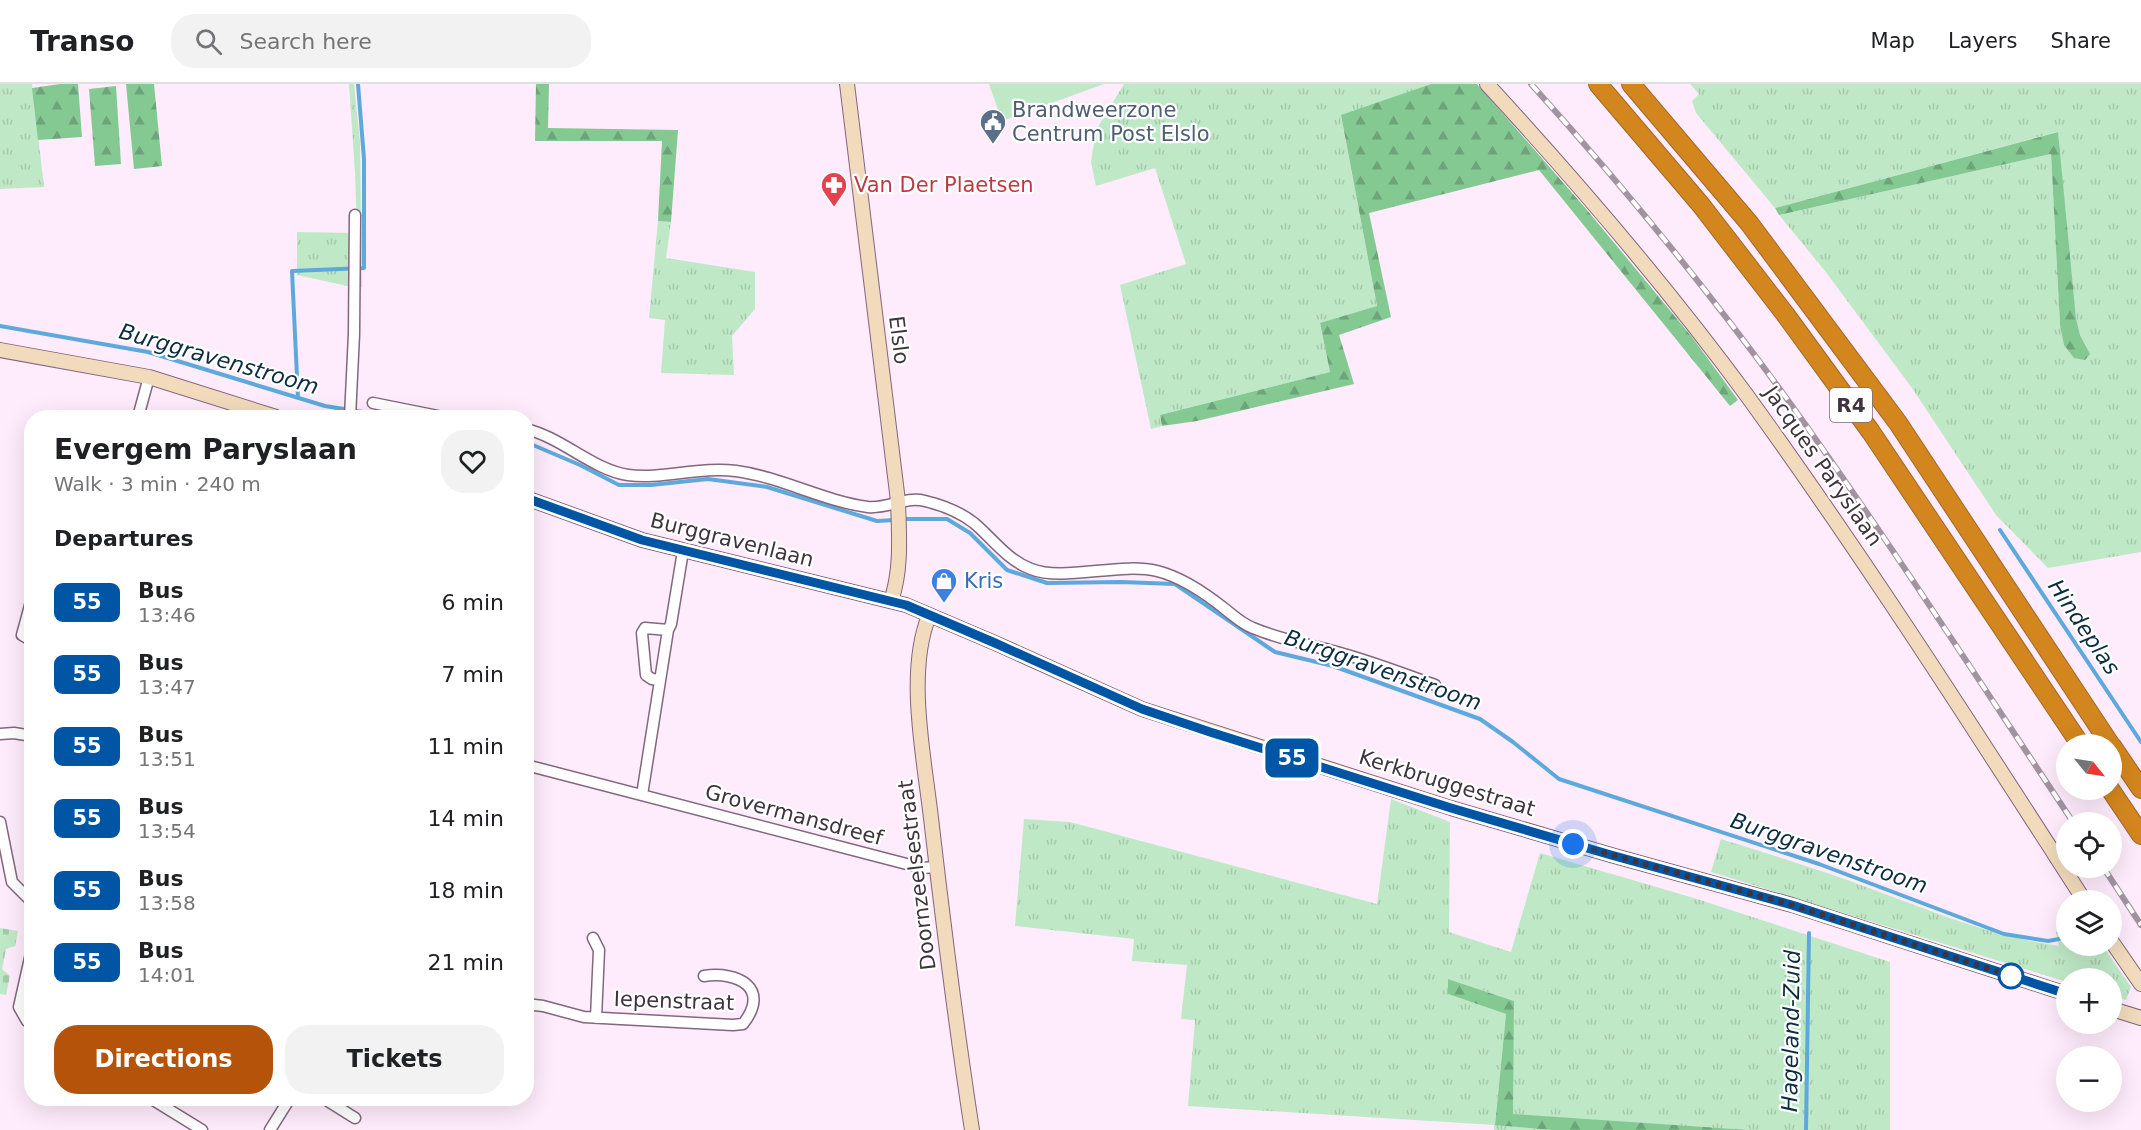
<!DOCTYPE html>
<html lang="en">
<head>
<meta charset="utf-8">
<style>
	body { margin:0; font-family:"DejaVu Sans",sans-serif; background:#f2f2f2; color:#202124; height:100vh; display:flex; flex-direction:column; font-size:22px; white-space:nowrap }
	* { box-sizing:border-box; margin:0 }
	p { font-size:20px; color:#757577 }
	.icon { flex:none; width:33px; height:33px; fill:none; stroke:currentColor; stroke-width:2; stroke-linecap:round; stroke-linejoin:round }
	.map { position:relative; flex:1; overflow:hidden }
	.sheet { position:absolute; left:24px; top:326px; width:510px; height:696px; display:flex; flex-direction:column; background:#fff; border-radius:24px; box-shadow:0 6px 24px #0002 }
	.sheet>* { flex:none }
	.badge { padding:0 12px; border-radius:9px; font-size:21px; line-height:39px }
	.needle { width:39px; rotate:120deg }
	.fabs { position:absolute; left:2056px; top:650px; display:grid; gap:12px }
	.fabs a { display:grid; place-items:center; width:66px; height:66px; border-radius:50%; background:#fff; box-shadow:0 6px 24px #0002; font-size:30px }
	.you { position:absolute; width:30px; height:30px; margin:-15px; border:4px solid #fff; border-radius:50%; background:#1a73e8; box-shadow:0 0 0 9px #1a73e833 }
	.map>.badge { position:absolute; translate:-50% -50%; box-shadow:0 0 0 3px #fff }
	h2 { padding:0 30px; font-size:22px; line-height:54px }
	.round { display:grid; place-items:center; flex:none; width:63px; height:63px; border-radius:24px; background:#f2f2f2 }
	.summary { display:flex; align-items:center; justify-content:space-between; height:102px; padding:0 30px }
	h1 { font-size:28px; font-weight:600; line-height:45px }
	.cta { display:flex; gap:12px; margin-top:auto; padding:12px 30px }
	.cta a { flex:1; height:69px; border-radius:24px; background:#b45309; color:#fff; font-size:24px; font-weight:600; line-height:69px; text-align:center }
	.cta a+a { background:#f2f2f2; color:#202124 }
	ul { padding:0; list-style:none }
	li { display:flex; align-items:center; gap:18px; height:72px; padding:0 30px }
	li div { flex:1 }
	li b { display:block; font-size:22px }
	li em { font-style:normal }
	li .badge { min-width:66px; font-weight:700; text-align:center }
	header { display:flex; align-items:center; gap:36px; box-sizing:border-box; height:84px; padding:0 30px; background:#fff; border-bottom:2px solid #e0e0e0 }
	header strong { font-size:28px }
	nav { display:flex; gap:33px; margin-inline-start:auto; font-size:21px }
	.search { width:420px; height:54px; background:#f2f2f2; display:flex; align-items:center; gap:15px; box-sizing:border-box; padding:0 21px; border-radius:24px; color:#757577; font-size:22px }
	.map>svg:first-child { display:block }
	.grass { fill:url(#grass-tufts) }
	.forest { fill:url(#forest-firs) }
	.cemetery { fill:url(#cemetery-stones) }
	.park { fill:#bfe9c6 }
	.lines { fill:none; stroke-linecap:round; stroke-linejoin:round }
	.stream { stroke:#5da9db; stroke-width:4 }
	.street-casing { stroke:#82677f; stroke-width:13 }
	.secondary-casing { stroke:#82677f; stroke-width:16 }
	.highway-casing { stroke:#9f6929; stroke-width:20 }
	.street { stroke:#fff; stroke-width:10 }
	.secondary { stroke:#f2dbbc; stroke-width:14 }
	.highway { stroke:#d3861e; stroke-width:18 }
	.rail-casing { stroke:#a293a0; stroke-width:6 }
	.rail { stroke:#fff; stroke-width:4; stroke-dasharray:11; stroke-linecap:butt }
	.line-casing { stroke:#fff; stroke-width:14 }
	.line { stroke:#0056a4; stroke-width:9 }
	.walk { stroke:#3f333e; stroke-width:6; stroke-dasharray:0 10.8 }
	.stop-dot { fill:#fff; stroke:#0056a4; stroke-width:3 }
	.labels { text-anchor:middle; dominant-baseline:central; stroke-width:4.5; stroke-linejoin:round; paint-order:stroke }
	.shield { fill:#fff; stroke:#797078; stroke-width:1.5 }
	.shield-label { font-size:20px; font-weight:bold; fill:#3f333e }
	.service-label { font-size:21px; fill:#4e5e75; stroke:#fff; text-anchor:start }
	.health-label { font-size:21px; fill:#be3a42; stroke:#fff; text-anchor:start }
	.street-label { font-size:21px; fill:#3f333e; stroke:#fff }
	.shop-label { font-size:21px; fill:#366cbe; stroke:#fff; text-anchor:start }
	.water-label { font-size:22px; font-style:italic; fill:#0b2d42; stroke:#fff }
</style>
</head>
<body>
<header>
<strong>Transo</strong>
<div class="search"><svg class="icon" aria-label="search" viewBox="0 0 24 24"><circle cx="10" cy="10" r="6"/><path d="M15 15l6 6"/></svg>Search here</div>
<nav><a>Map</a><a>Layers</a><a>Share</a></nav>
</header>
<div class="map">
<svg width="2141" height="1046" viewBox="0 0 2141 1046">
	<defs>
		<pattern id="grass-tufts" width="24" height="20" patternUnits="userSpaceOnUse" patternTransform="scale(1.5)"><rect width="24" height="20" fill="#bfe9c6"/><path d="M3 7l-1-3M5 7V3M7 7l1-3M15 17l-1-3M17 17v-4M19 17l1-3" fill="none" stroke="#a5c8ab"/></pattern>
		<pattern id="forest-firs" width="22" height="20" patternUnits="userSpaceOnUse" patternTransform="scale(1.5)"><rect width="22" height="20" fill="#84c992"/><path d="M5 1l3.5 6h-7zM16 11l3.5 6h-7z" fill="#6da479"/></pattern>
		<pattern id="cemetery-stones" width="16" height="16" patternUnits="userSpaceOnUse" patternTransform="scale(1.5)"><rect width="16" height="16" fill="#bfe9c6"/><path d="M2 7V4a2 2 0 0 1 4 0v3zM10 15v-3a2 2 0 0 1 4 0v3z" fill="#a5c8ab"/></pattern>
	</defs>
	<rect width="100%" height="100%" fill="#feebfb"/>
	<!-- grass -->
	<path class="grass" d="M0,0H32L44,103L0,105Z
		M349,0H354L360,58L362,203H359L355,88Z
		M1124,0H1431L1341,32L1377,222L1320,240L1330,288L1160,331L1162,342L1151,345L1120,201L1186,180L1155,84L1096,102L1091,78L1096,46Z
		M1690,0H2141V468L2048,484L1996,431L1912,304L1825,187L1779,131L2051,70L2060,241L2090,270L2080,251L2076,234L2057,48L1775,124L1696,29L1692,17L1699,10Z
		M658,137L671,138L666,174L755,188V225L732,252L734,291L661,289L665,236L649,234Z
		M297,148L352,149V203L297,191Z
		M1391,715L1450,738L1449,848L1511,868L1540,769L1694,814L1890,878V1046H1749L1512,1031L1514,917L1448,895V910L1506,930L1495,1040L1552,1046H1494V1041L1188,1022L1195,936L1181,935L1187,881L1132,877L1134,855L1015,842L1024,735L1070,738L1377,820Z
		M1721,755C1768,770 1815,784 1861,801C1926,825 1989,852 2059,862L2056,848L2067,844V861H2102L2131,903L2126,916L2112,912V894H2067V898L1711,788Z"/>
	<!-- forest -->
	<path class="forest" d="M60,0H78L82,53L38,56L32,4Z
		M126,0H154L162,82L134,85Z
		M536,0H549L548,44L678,46L671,138L658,137L662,57H535Z
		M1431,0H1477L1587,126L1692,253L1738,316L1730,322L1539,86L1369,129L1391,233L1339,251L1354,300L1197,337L1162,342L1160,331L1330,288L1320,239L1377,222L1341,31Z
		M116,2L121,80L95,82L89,5Z
		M2058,48L2076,234L2080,251L2090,270L2085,276L2074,274L2064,261L2060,241L2051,70L1779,131L1775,124Z
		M1448,895L1514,917L1513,1030L1749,1046H1552L1495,1041L1506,930L1448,910Z"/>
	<!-- cemetery -->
	<path class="cemetery" d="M0,844L18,847L15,862L6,865L2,885L10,892L6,911L0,910Z"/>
	<!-- park -->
	<path class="park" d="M989,0H1104L1002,37Z"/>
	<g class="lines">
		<!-- stream -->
		<path class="stream" d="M0,242L148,268L325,322L395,333
			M298,314L292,187L364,184V75L358,0
			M526,358L580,381L619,401H651L708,395L767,403L877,437L895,436
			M903,435H947L970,449L1007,486L1047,499L1121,498L1175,500L1275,568L1333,582L1480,635L1513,658L1559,695L1819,780L2004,850L2048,857L2059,855
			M2000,446L2141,658
			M1806,1046L1809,849"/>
		<!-- street casing -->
		<g class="street-casing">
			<path id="street" d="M373,319L443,333
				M138,333L149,293
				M350,333L354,250L355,131
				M526,345C563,354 593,386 628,391C661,396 700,382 736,387C781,393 823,417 868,423C888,425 905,412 925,417C942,421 960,428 974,439C993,455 1007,476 1031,485C1063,498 1120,478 1157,487C1182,493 1205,509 1225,525C1234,532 1242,540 1253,544C1279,555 1306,560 1333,567C1368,576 1401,589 1435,601
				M32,514L22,551L32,557
				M660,596L652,595L646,591L642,549L645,544L668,546
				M0,650L14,649L32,652
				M526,681L922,784L936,783
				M642,711L668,546L671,540L683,467
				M0,738L12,798L32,818
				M593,854L599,866L596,934
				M32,865L19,923L27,937L32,940
				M526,920L543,922L584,933L733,941L743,940C771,904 738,887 704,892
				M150,1014L202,1046
				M323,1014L355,1034
				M270,1046L290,1014"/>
		</g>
		<!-- secondary casing -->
		<g class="secondary-casing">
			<path id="secondary" d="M847,0L898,417C899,451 902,485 891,517
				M1487,0C1579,100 1668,204 1748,313C1866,476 1975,647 2084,816
				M0,266L149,293L276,333
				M526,414L642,456L906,521L995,559L1142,625L1451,724L1611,771L1792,821L2067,910
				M929,532C906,588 924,673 931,734C943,838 956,942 972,1046
				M2112,858L2141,900
				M2112,925L2141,934"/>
		</g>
		<!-- highway casing -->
		<g class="highway-casing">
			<path id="highway" d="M1598,0L1701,121L1785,230L1871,348L2080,660
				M1631,0L1749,139L1898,339L2110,660
				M2112,662L2141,705
				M2110,705L2141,751"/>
		</g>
		<!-- street -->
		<use href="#street" class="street"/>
		<!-- secondary -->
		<use href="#secondary" class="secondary"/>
		<!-- highway -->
		<use href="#highway" class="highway"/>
		<!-- rail casing -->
		<g class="rail-casing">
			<path id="rail" d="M1531,0C1625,104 1713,212 1795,326C1891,460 1981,600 2073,738
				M2103,783L2141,841"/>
		</g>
		<!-- rail -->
		<use href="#rail" class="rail"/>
	</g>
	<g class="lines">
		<!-- line casing -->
		<g class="line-casing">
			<path id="line" d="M526,414L642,456L906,521L995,559L1142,625L1210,648L1451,724L1611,771L1792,821L2067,910"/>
		</g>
		<!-- line -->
		<use href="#line" class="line"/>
		<!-- walk -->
		<path class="walk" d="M1573,760L1792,821L2011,892"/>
	</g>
	<!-- icons -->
	<defs>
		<g id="civic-pin" transform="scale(1.35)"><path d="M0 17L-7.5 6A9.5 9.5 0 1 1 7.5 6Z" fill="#5c6f8a" stroke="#fff"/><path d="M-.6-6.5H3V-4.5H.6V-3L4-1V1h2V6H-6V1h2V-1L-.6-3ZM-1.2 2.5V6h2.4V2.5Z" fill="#fff"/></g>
		<g id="pharmacy-pin" transform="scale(1.35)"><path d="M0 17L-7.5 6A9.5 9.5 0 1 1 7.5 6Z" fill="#e0444e" stroke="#fff"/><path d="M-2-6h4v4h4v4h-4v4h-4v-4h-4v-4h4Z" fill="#fff"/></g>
		<g id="shop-pin" transform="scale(1.35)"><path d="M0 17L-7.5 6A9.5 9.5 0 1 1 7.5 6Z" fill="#3f7fe0" stroke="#fff"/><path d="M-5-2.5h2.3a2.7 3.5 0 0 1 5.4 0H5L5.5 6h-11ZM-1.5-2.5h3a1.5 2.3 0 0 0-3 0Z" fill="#fff"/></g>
	</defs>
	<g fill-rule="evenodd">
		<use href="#civic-pin" x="993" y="38"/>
		<use href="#pharmacy-pin" x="834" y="101"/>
		<use href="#shop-pin" x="944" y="497"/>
	</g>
	<!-- markers -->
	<circle class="stop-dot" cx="2011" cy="892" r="12"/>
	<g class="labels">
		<!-- shield labels -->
		<rect class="shield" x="1830" y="304" width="42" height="34" rx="4.5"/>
		<g class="shield-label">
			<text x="1851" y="321">R4</text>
		</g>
		<!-- service labels -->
		<g class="service-label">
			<text x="1012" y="26">Brandweerzone<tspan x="1012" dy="24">Centrum Post Elslo</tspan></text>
		</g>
		<!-- health labels -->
		<g class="health-label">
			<text x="854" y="101">Van Der Plaetsen</text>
		</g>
		<!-- street labels -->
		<g class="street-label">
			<text transform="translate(899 256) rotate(83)">Elslo</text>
			<text transform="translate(1823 382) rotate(55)">Jacques Paryslaan</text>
			<text transform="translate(732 456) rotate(14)">Burggravenlaan</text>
			<text transform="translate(1447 699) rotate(17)">Kerkbruggestraat</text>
			<text transform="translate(794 731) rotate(15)">Grovermansdreef</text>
			<text transform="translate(917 791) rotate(-97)">Doornzeelsestraat</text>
			<text transform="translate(674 917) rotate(2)">Iepenstraat</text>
		</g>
		<!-- shop labels -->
		<g class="shop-label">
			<text x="964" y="497">Kris</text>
		</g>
		<!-- water labels -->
		<g class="water-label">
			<text transform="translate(219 275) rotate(16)">Burggravenstroom</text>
			<text transform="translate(2084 543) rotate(56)">Hindeplas</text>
			<text transform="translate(1383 586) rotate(19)">Burggravenstroom</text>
			<text transform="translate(1829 769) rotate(19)">Burggravenstroom</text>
			<text transform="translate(1791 947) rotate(-89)">Hageland-Zuid</text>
		</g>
	</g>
</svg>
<div class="fabs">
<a><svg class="needle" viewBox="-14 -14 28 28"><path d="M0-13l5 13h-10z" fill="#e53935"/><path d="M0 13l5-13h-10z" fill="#757577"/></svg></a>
<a><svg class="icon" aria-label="locate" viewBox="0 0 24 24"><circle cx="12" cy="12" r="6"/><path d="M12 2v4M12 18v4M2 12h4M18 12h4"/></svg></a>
<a><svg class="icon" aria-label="layers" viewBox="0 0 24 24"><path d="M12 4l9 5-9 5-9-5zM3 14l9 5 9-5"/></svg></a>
<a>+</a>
<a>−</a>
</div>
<div class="you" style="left:1573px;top:760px"></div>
<b class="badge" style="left:1292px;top:674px;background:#0056a4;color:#fff">55</b>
<section class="sheet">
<div class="summary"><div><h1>Evergem Paryslaan</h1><p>Walk · 3 min · 240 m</p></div><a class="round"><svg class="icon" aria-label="heart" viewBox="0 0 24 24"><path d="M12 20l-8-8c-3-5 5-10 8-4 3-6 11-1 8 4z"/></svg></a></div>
<h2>Departures</h2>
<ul>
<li><span class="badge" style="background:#0056a4;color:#fff">55</span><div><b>Bus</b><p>13:46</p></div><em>6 min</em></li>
<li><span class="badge" style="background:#0056a4;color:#fff">55</span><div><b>Bus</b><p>13:47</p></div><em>7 min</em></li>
<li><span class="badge" style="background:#0056a4;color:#fff">55</span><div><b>Bus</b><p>13:51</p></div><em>11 min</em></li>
<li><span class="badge" style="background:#0056a4;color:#fff">55</span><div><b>Bus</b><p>13:54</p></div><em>14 min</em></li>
<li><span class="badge" style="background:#0056a4;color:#fff">55</span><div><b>Bus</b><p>13:58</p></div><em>18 min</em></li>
<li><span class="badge" style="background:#0056a4;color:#fff">55</span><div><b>Bus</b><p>14:01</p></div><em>21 min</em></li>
</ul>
<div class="cta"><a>Directions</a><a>Tickets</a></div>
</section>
</div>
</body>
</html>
